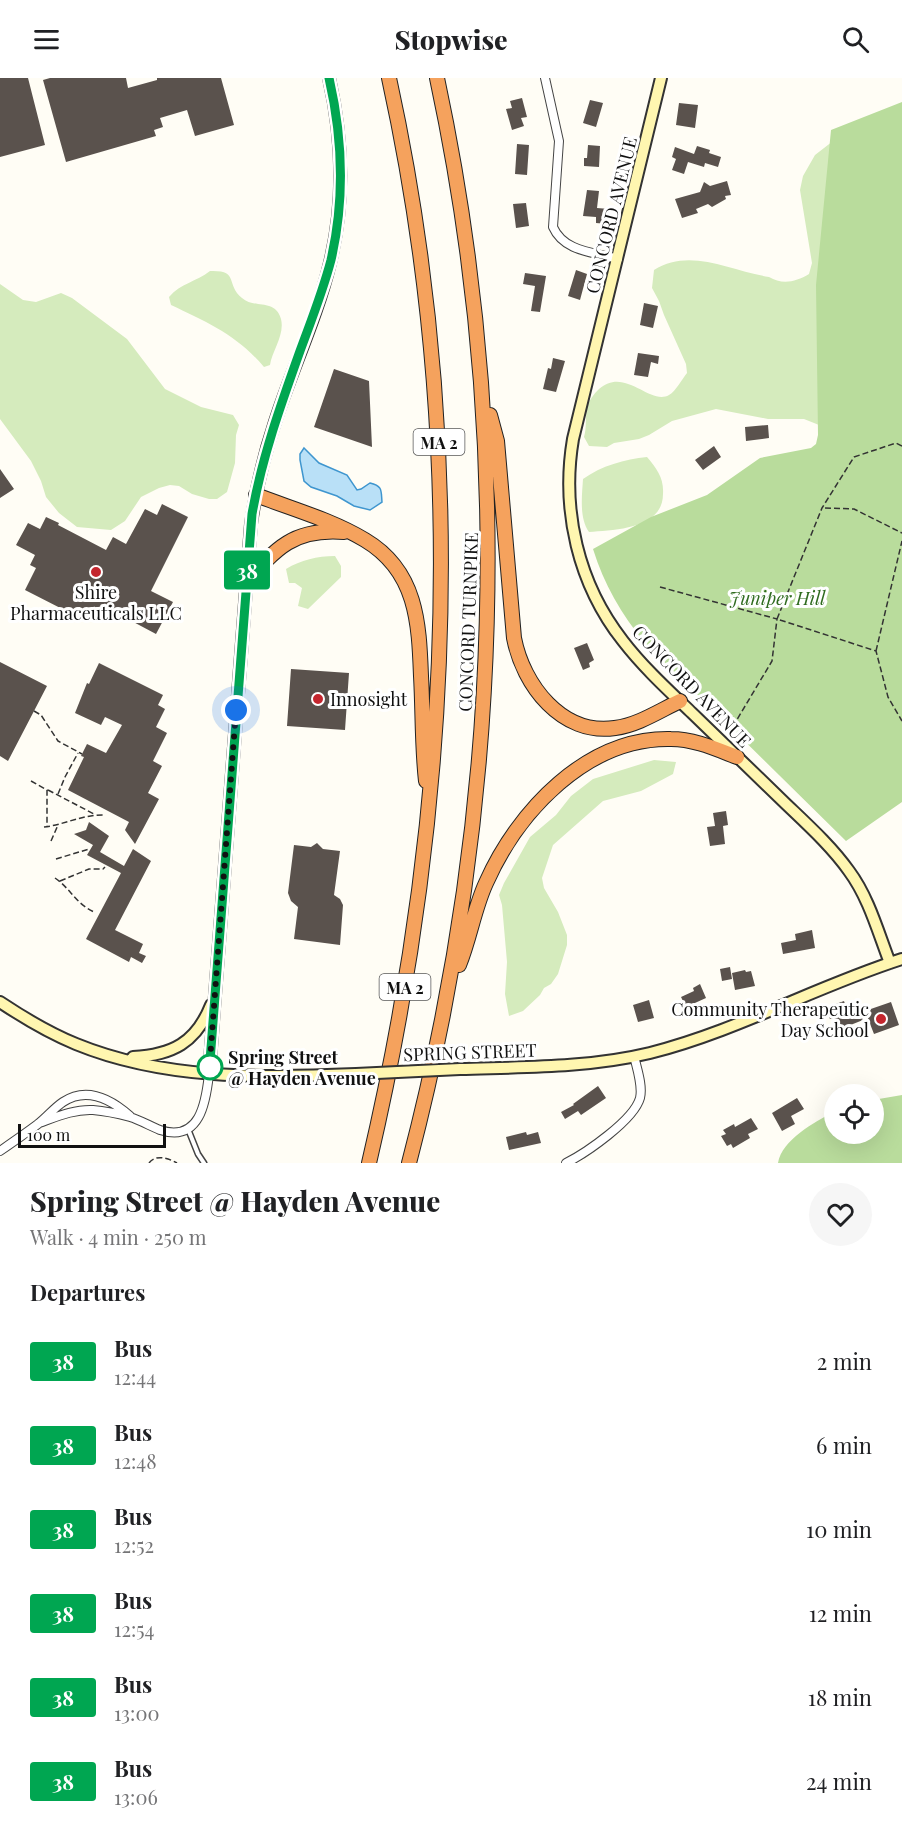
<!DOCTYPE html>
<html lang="en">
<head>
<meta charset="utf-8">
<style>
	body { margin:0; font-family:"Playfair Display",serif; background:#f6f6f6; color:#202124; height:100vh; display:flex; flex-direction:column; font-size:22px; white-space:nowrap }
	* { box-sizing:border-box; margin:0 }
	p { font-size:20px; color:#757577 }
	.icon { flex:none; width:33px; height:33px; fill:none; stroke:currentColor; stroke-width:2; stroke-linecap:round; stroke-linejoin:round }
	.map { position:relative; height:1085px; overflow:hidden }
	.details { display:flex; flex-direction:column; background:#fff; flex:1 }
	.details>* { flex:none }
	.badge { padding:0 12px; border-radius:4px; font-size:21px; line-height:39px }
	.controls { position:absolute; left:824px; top:1006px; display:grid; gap:12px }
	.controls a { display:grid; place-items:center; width:60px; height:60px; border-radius:50%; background:#fff; box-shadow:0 6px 24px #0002; font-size:30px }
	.scale { position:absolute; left:18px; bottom:15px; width:148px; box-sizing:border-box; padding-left:6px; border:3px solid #111; border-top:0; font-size:16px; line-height:21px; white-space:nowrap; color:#111; -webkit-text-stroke:4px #fff; paint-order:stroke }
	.you { position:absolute; width:30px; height:30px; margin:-15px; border:4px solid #fff; border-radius:50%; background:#1a73e8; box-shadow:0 0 0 9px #1a73e833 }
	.map>.badge { position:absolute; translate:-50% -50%; box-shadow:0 0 0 3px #fff }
	h2 { padding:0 30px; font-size:22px; line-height:54px }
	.round { display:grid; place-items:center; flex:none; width:63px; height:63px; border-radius:32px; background:#f6f6f6 }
	.overview { display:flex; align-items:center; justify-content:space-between; height:102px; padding:0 30px }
	h1 { font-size:28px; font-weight:800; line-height:45px }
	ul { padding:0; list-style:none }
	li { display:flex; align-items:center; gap:18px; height:84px; padding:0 30px }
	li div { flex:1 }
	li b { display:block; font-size:22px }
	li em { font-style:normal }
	li .badge { min-width:66px; font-weight:700; text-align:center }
	header { display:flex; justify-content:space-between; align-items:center; height:78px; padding:0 30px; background:#fff; font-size:27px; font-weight:800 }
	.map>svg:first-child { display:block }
	.green { fill:#d5ebbd }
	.forest { fill:#b9dc9c }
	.water { fill:#b9e0f7; stroke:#3f96cf; stroke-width:1.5 }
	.building { fill:#5a524d }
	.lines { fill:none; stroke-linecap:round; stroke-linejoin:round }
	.lane-casing { stroke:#444; stroke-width:7 }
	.street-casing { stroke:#444; stroke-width:10 }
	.secondary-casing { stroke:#333; stroke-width:14 }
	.highway-casing { stroke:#222; stroke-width:16 }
	.path { stroke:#333; stroke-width:1.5; stroke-dasharray:6 3; stroke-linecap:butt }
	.lane { stroke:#fff; stroke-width:4 }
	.street { stroke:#fff; stroke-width:8 }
	.secondary { stroke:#fff6b0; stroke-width:10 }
	.highway { stroke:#f5a25d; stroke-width:14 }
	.secondary-bridge-casing { stroke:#333; stroke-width:14; stroke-linecap:butt }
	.secondary-bridge { stroke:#fff6b0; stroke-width:10 }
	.line-casing { stroke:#fff; stroke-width:14 }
	.line { stroke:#00a651; stroke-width:9 }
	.walk { stroke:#111; stroke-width:6; stroke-dasharray:0 10.8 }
	.poi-dot { fill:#c4262e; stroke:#fff; stroke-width:2 }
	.stop-dot { fill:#fff; stroke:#00a651; stroke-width:3 }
	.labels { text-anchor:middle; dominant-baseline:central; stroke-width:6; stroke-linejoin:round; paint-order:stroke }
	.shield { fill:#fff; stroke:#585858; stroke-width:1.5 }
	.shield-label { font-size:16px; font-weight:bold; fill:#111 }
	.street-label { font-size:18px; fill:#111; stroke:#fff }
	.poi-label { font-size:18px; fill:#111; stroke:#fff }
	.park-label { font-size:18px; font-style:italic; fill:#2f6b1f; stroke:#fff }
	.stop-label { font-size:18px; font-weight:bold; fill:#111; stroke:#fff; text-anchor:start }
</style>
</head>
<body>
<header><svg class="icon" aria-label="menu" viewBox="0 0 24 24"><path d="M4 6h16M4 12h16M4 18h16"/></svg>Stopwise<svg class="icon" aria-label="search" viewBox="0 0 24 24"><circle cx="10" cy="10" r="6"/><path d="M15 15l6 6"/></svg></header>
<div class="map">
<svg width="902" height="1085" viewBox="0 0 902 1085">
	<rect width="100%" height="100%" fill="#fffdf5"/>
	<!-- green -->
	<path class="green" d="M855,46L819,347L804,341H768L716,331L672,343L649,357L639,361L614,365L607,369L589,368L584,359C587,349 585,340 587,331C588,323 594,316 599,311C625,288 650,328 669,317C676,313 682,301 687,295L686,286L664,237L659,223L652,210L654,192C690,169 731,193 769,199C782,207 796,204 809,196L812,185L800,112L803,98L815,77Z
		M210,193C240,192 225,206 242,220C254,231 275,220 281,241C285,257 272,273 270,287L264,289C237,257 207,244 171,227L169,219C181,205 196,204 210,193Z
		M0,206L23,222L36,224L61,215L72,220L127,261L165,311L201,329L233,337L239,347L236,357L235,385L227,414L217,421H209L192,416L179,408L170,407L159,410L141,419L125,443L111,452L77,449L59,435L46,419L41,403L31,383L0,341Z
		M647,379C657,391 664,400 663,416C663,451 615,452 589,454C579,440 582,418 583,401C601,388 625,381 647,379Z
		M335,478L341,488V499L308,531L298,528L302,510L295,505H289L286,491C301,482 317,478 335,478Z
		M654,682L676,684L673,696L641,713L603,723L553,767L542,800L544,810L558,834L567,857V867L558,896L551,906L544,910L540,917L523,933L509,938L505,916L507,884L502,827L499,817L504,805L530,759L556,737L571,718L593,701Z"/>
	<!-- forest -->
	<path class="forest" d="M902,24V724L846,763L645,565C621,536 604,506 593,471L651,439L707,417L760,380L811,370L816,366L818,357L816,207L831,52Z
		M902,1017V1085H778C782,1062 814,1044 834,1034V1056H873V1022Z"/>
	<!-- water -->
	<path class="water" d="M304,370L319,385L347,397L357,412L361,411L370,405C383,408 381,413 382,424L370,432L354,428L337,418L311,409L304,403L300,382V376Z"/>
	<!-- building -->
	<path class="building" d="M0,0H28L45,67L0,79Z
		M50,0H126L128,10L157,2V0H221L234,47L195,58L187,32L160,40L163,49L154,52L156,58L66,84L43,2Z
		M522,20L527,39L521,40L524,48L512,52L506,31L512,30L510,23Z
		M590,22L603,25L596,49L583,45Z
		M679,25L698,27L695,50L676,47Z
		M517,66L529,67L527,97L515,96Z
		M588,67L600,68L599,89L584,88V80H587Z
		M697,68L710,72L709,75L721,79L718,89L705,85L704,89L688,84L684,96L672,92L676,81L672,79L675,69L694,76Z
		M727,103L731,117L725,118L726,121L712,129L708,126L696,131L698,135L682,140L675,121L700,114L704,104L710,108Z
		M587,112L599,113L597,130L609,131L608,146L596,145V139L583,138Z
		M526,125L529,148L516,150L513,126Z
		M576,192L587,196L580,222L568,218Z
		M525,195L546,198L540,234L531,233L535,208L523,206Z
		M644,225L658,228L653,250L640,247Z
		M638,275L659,278L658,286L651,284L648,299L634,297Z
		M553,280L565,283L556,314L543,311L548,290L551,291Z
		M334,291L369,303L372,369L314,349Z
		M768,347L769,360L746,363L745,349Z
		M714,368L721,379L703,392L695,382Z
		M0,391L14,411L0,420Z
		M162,426L188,439L151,513L173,524L156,556L109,531L104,542L79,529L74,537L25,512L36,490L30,487L35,477L16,467L28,445L40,451L46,439L59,445L58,447L106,472L113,459L126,466L145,431L157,437Z
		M587,565L594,582L589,585L590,589L583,592L574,570Z
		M0,584L47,608L8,683L0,678Z
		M99,585L163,617L158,627L165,631L156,649L167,655L153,683L162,688L148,715L159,721L135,766L125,752L129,744L68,712L84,679L81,678L87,666L106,675L122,647L105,639L101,647L75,635L87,605L89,606Z
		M291,591L349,595L345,652L287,648Z
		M726,733L728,747L723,748L725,766L710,768L707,749L715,748L713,735Z
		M89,744L109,758L100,774L124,788L133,771L151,783L115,852L143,866L139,875L146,878L142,885L131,879L129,884L86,861L121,795L87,777L93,767L74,756L86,752Z
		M317,765L323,771L340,773L334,817L340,821L343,827L340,867L294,861L298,829L291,823L288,815L294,767L311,769Z
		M812,852L815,870L783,876L781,865L796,862L795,856Z
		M730,889L732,901L722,903L720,891Z
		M745,892L746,894L751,893L755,908L735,912L732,895Z
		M700,906L706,920L686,929L681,919L694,913L693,910Z
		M649,922L654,940L638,944L633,927Z
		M844,923L845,926L852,923L854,928L858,927L863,942L838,952L834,940L830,941L825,930Z
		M891,924L899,947L874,956L865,933Z
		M598,1008L606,1020L581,1037L578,1033L565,1041L561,1034L574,1027L573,1026Z
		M797,1020L804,1031L791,1038L795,1046L782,1053L772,1035Z
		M751,1040L758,1051L748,1056L750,1060L733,1070L731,1066L727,1068L721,1058L726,1056L723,1052L734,1046L735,1049Z
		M526,1054L527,1057L538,1054L541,1065L509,1072L506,1059Z"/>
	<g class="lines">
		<!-- lane casing -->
		<g class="lane-casing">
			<path id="lane" d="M188,1051L198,1076L204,1085"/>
		</g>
		<!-- street casing -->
		<g class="street-casing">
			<path id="street" d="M545,0L559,63L553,149C564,174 594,174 618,181
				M39,1045C56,1039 74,1031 93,1032C105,1033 119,1036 130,1039C140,1042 150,1048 160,1052C200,1065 206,1024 209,996
				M0,1073C13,1064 26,1055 38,1046C47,1039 54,1030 63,1024C87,1008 112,1022 130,1038
				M566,1085C586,1075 634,1042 640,1020C643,1008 637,991 634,978"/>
		</g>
		<!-- secondary casing -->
		<g class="secondary-casing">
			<path id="secondary" d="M661,0L573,361C561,432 578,506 623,563C643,589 668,612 692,635C724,666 755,696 787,727C809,748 832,769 849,793C869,820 878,854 890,885
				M0,924C24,940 49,955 76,966C164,1002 262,1000 356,996
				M133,979C172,977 196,965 211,927
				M460,991C523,989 588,990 650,975C737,953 817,908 902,881
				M209,996L251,446C256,411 264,377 275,344C292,291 317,239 330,185C345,123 343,62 329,0"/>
		</g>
		<!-- highway casing -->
		<g class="highway-casing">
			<path id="highway" d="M490,337L497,363L514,560C523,607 562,658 615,650C638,647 659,633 680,623
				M256,417C292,431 332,442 365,462C417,493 419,545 421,598C423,633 422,668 426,703
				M246,505C276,470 294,450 344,454
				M459,887C470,860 474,831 486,805C518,733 587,659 671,661C694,661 716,671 737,679
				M369,1085C453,726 468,361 389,0
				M409,1085C502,730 514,360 437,0"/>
		</g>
		<!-- path -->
		<path class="path" d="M902,368L896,365L854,379L822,430L777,541L876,573L888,619L902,643
			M825,430L854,431L902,455
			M660,509L777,541L772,583L729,655
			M876,573L902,463
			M34,633L41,637L58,663L82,676
			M31,703L47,712V748
			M48,712L94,736
			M58,716L65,699L78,675
			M44,749C64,747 83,736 105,737
			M51,763L58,747
			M56,781L89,771
			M55,800C71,811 75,825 94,834
			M60,803L89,791H103L105,789
			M149,1085C156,1076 168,1080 177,1085"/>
		<!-- lane -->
		<use href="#lane" class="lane"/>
		<!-- street -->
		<use href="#street" class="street"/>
		<!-- secondary -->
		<use href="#secondary" class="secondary"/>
		<!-- highway -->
		<use href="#highway" class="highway"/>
		<!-- secondary-bridge casing -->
		<g class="secondary-bridge-casing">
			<path id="secondary-bridge" d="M356,996L460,991"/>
		</g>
		<!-- secondary-bridge -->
		<use href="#secondary-bridge" class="secondary-bridge"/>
	</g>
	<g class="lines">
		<!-- line casing -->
		<g class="line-casing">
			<path id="line" d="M209,996L252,436C262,379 281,326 300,273C311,243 323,213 331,182C345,121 343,61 329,0"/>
		</g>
		<!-- line -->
		<use href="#line" class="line"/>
		<!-- walk -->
		<path class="walk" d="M210,989L209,996L236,632"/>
	</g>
	<!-- markers -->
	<g class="poi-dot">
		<circle cx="96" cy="494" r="6"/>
		<circle cx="318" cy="621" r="6"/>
		<circle cx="881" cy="941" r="6"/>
	</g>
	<circle class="stop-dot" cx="210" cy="989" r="12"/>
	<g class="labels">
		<!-- shield labels -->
		<g class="shield">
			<rect x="413.5" y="351" width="51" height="26" rx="4.5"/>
			<rect x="379.5" y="896" width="51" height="26" rx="4.5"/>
		</g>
		<g class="shield-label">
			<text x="439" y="364">MA 2</text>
			<text x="405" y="909">MA 2</text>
		</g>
		<!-- street labels -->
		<g class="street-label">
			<text transform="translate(611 137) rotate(-76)">CONCORD AVENUE</text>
			<text transform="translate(468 544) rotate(-88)">CONCORD TURNPIKE</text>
			<text transform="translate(692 608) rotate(46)">CONCORD AVENUE</text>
			<text transform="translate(470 974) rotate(-2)">SPRING STREET</text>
		</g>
		<!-- poi labels -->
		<g class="poi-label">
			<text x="96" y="514">Shire<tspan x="96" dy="21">Pharmaceuticals LLC</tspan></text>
			<text x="330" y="621" text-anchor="start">Innosight</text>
			<text x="869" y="931" text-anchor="end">Community Therapeutic<tspan x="869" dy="21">Day School</tspan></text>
		</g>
		<!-- park labels -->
		<g class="park-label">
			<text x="777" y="520">Juniper Hill</text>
		</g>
		<!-- stop labels -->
		<g class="stop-label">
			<text x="228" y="979">Spring Street<tspan x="228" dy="21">@ Hayden Avenue</tspan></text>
		</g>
	</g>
</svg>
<div class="controls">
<a><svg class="icon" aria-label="locate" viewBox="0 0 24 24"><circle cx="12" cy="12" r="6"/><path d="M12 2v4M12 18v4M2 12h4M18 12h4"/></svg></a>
</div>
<div class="scale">100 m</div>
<div class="you" style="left:236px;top:632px"></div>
<b class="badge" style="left:247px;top:492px;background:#00a651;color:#fff">38</b>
</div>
<section class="details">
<div class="overview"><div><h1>Spring Street @ Hayden Avenue</h1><p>Walk · 4 min · 250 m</p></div><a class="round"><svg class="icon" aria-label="heart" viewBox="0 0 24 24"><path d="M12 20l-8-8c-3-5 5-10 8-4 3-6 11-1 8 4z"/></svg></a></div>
<h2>Departures</h2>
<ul>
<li><span class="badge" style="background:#00a651;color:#fff">38</span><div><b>Bus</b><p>12:44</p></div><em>2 min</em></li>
<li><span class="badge" style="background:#00a651;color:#fff">38</span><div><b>Bus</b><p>12:48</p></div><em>6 min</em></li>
<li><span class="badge" style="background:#00a651;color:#fff">38</span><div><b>Bus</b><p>12:52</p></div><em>10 min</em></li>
<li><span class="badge" style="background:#00a651;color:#fff">38</span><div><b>Bus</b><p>12:54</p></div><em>12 min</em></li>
<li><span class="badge" style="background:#00a651;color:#fff">38</span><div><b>Bus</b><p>13:00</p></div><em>18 min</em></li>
<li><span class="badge" style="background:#00a651;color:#fff">38</span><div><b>Bus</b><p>13:06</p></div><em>24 min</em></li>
</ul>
</section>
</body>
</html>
